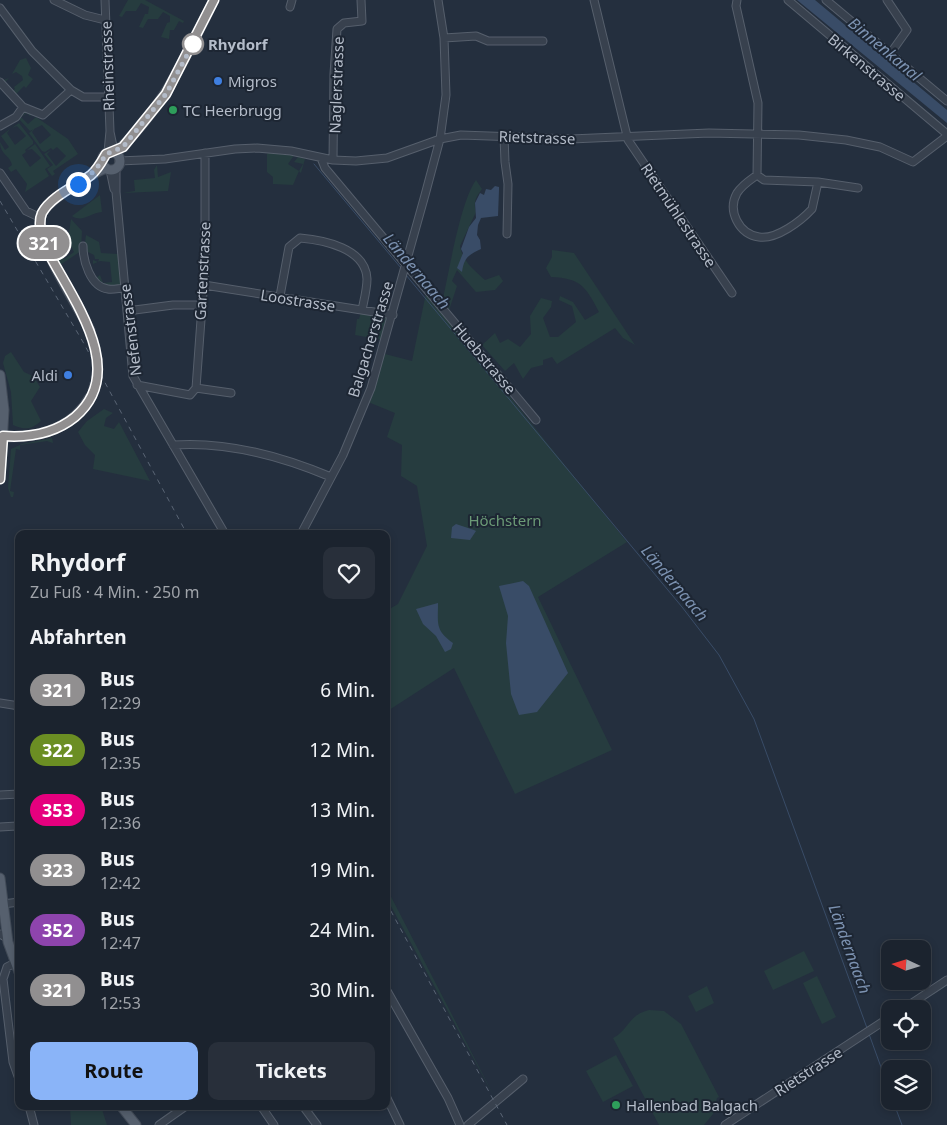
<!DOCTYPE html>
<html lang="de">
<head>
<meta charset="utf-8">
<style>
	body { margin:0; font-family:"Noto Sans",sans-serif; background:#282f3a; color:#f1f3f6; height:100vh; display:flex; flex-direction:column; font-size:19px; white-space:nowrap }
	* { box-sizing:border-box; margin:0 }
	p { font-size:16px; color:#a0a4aa }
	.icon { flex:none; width:28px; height:28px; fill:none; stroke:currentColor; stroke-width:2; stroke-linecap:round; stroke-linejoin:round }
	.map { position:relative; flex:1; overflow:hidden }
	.panel { position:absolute; left:15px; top:530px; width:375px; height:580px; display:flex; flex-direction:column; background:#1b232e; border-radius:10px; box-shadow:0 2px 8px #0003,0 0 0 1px #39404a }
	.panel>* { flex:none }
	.badge { padding:0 10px; border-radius:16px; font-size:18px; line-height:32px }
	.needle { width:32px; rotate:274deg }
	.fabs { position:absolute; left:881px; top:940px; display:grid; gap:10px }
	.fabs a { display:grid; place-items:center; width:50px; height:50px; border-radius:10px; background:#1b232e; box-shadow:0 2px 8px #0003,0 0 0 1px #39404a; font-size:25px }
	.you { position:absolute; width:25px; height:25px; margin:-12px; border:4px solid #fff; border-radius:50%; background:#1a73e8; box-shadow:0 0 0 8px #1a73e833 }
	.map>.badge { position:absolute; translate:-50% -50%; box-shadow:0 0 0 2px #fff }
	h2 { padding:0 15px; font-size:19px; line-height:45px }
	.round { display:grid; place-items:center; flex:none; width:52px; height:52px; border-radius:10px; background:#282f3a }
	.summary { display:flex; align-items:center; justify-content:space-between; height:85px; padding:0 15px }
	h1 { font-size:24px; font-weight:700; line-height:38px }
	.action { display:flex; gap:10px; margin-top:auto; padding:10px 15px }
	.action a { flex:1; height:58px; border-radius:10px; background:#8ab4f8; color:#111; font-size:20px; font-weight:700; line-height:58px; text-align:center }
	.action a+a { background:#282f3a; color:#f1f3f6 }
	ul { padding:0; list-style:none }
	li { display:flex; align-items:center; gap:15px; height:60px; padding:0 15px }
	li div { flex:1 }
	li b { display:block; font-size:19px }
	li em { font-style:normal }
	li .badge { min-width:55px; font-weight:700; text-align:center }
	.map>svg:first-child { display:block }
	.green { fill:#263c3f }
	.water { fill:#394c67 }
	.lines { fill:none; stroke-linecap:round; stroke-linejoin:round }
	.stream { stroke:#394c67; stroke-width:1 }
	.major-tunnel { stroke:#3a4453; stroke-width:9; stroke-dasharray:9 4.5; stroke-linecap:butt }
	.minor-casing { stroke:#565f6c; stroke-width:9 }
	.major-casing { stroke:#414a57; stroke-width:11 }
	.minor { stroke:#38414e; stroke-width:7 }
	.major { stroke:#56606e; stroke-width:9 }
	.rail { stroke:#5a6575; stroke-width:1; stroke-dasharray:5 5; stroke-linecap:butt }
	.line-casing { stroke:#fff; stroke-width:11 }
	.line { stroke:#918f90; stroke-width:8 }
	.walk { stroke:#b4bcc9; stroke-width:5; stroke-dasharray:0 9 }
	.stop-dot { fill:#fff; stroke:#918f90; stroke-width:2.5 }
	.shop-dot { fill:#3f7fe0; stroke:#1d2633; stroke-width:2 }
	.leisure-dot { fill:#2e9e5b; stroke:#1d2633; stroke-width:2 }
	.labels { text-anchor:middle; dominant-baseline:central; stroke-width:4; stroke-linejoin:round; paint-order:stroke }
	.stop-label { font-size:15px; font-weight:bold; fill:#b4bcc9; stroke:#1d2633; text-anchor:start }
	.street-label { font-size:15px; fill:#b4bcc9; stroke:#1d2633 }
	.poi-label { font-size:15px; fill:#b4bcc9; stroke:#1d2633; text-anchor:start }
	.park-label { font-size:15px; fill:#6b9a76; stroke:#1d2633 }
	.water-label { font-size:16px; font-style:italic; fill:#7c92b1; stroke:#1d2633 }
</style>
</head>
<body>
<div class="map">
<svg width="947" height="1125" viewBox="0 0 947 1125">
	<rect width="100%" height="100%" fill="#242f3e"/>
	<!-- green -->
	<path class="green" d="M128,0H145L184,21L183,23L179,21L174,30H170L169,39L161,37L167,23L170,22V16L163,12L158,19H148L143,28L139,27L145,14H148L149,7L141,3L136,11H126L122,17L119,16Z
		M26,58L31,68L28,75L33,79L26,88L24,86L14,96L1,81L9,78L5,82L12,91L15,89L14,87L23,80L22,76L16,72L12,74L20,60Z
		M26,112L32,114L30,116L27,113L21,117L28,124L36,117L68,139L78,154L53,171L55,174L52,176L47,169L53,165L44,154L51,150L47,154L56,166L66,156L57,147L53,150L51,148L45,152L42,151L29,133L35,128L32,132L40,144L51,135L42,125L30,131L19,119Z
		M19,123L33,141V144L25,150L26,152L22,155L30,167L41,158L32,149L27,150L35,144L50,166L45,169L49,176L25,192L27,184L16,169L11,172L8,168L12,165C10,155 0,155 0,142L5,150L9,147L1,136L10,129L7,133L15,145L26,136L17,126L12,128Z
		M270,152L295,154L288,164L299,171L303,164L294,162L298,157L305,159L301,173L299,171L293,185L273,184V177L267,172V154Z
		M157,165L158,177L171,172L168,191L123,193L135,191L134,180L155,178L154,170Z
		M476,180L482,189C476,197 473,202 476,212L460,246C463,262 474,270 485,280L499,275L503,281L495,290L476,292L457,270L452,281L457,286L449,310L442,303C449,273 460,202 476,180Z
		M100,195L102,212C90,213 83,223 72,216Z
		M71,219L82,231L81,251L60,265L53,254L59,250L64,259L74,252L68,240Z
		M86,235L99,242L101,253L118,254L122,285C110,287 105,286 96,278L100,275L103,283L112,282L110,262L100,261L93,264V260L98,262L99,259H95L94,255L84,250Z
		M552,250L574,253L635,345L623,338L615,328L557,364L552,357L543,360V365L531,368L523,379L514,363L505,371L482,345L495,333L500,343L508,339L520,347L531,334L530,316L541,298L552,301L551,307L543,318L550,337H558L576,322L572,306L559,300L560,296L573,302L585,320L599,312C586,287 581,278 551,277L546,268L552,257Z
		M426,293L627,542L538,597L612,750L515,794L454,668L386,712V611L398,604L427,546L417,486L401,476L402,445L387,437L395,413L368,402L385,354L412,361Z
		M361,312L388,317L383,340L355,335L357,319H359Z
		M11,352L24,372L33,376L40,387L31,401L41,421C31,430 25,430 13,425L11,392L3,363L5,356Z
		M104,409L113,413L106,418L104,426L114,429L119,422L150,481L93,469L95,455L85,445L78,432L87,421Z
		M52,438L53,443L47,441L20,445V450L16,449L10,491L14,492L13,497H11L8,488L11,449L22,444Z
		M386,887L496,1100L386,897Z
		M804,951L814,971L773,990L764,971Z
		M817,976L836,1017L822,1024L803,983Z
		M707,986L714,1003L696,1012L688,996Z
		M649,1010L664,1011L681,1024L719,1097L717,1098L713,1114L704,1125H659L613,1038C629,1030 628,1015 649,1010Z
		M616,1055L633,1086L603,1102L586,1071Z
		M70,1106H101L107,1125H71Z"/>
	<!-- water -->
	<path class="water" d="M797,0H815L947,110V123Z
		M495,186L499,187V190L498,216L481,218L478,225L477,235L480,240L481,249C468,255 464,258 462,272L457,268L463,253L461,249L469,227L476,218L475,203L480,193L484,195L486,189L491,190Z
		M456,524L474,530L476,531L470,540L451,538L452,527Z
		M523,581L529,586L568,673L537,712L519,715L511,694L506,643L508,616L499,586Z
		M438,603C438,624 435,630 453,643L451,649L445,652L436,636L423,624L416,609Z"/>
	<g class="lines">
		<!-- stream -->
		<path class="stream" d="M314,164L401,268
			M406,275L682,607L719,655L754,719L867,1028
			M869,1034L890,1092
			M893,1101L902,1125"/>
		<!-- major-tunnel -->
		<path class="major-tunnel" d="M90,330C100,353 98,374 90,397"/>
		<!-- minor casing -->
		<g class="minor-casing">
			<path id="minor" d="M54,0L85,15L105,20
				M105,0L110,131L108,152
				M594,0L628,140L732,293
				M737,0L736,6L758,103L757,175L764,180L818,182L812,209C801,221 776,240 759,237C739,234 727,211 737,193C742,185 750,180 757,175
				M788,0L947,134
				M826,0L947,101
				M887,0L907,30L890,54
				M290,7L292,0
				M0,8L32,51L71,90
				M444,38L476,36L488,41H543
				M0,82L23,107L43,115L71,90L83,97H108
				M0,126L16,117L23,107
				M110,132L114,151
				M504,136L505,162L508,184L507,234
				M321,158L325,168L536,420
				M333,160L334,74L337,29L344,23L362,21L361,0
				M119,161L165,159L235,149L257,148L291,151L333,160L356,161L387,158L440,139L461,135L571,139L709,133L799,135L846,140L880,147L913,162L947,136
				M116,168V192L133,376L225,534
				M110,170L114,189
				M0,173L26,211L41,218
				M818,182L858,188
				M83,246C83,260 90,287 108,289C113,290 120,288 125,288
				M204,285L393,315
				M280,296L289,247L300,238C323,240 366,248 367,279C367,289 364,300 362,310
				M127,311L173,305H202
				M137,385L190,395L196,388L205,265V153
				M196,388L231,393
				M173,445C228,441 281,456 331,477
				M301,534L343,455L371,388L425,195L440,139L446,95L444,38L438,0
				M0,703L19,706
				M0,795L19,794
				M0,827L17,826
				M3,904L19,902
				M0,934L7,938
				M15,963L7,967L3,979L13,1062L19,1079
				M386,989L448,1098L460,1125
				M903,1009L947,980
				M386,1096L400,1125
				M29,1106L34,1125
				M261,1106L274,1125
				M303,1106L317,1125
				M159,1125L186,1106
				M468,1125L523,1079
				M725,1125L890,1017"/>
		</g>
		<!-- major casing -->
		<g class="major-casing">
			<path id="major" d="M116,152C163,110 186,56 214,0
				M102 161a9 9 0 1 1 18 0a9 9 0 1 1-18 0Z
				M90,330C78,306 33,239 41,215C48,199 90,175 106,168
				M0,375L4,410L0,479
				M3,437C38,438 72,430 90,397
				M0,878L8,942L19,972
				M121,1106L136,1125"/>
		</g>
		<!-- minor -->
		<use href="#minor" class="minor"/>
		<!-- major -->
		<use href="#major" class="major"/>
		<!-- rail -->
		<path class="rail" d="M0,201L83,342L187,534
			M386,902L507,1125"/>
	</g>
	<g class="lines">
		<!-- line casing -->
		<g class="line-casing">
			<path id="line" d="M0,479L3,436C30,438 54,434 75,417C133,368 64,289 42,240C41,231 38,222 42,213C51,196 76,186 91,175C98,169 102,161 106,154L123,147L166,94L214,0"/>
		</g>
		<!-- line -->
		<use href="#line" class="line"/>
		<!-- walk -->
		<path class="walk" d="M78,184C91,175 99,167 106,154L123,147L166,94L193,44"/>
	</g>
	<!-- markers -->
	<circle class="stop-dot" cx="193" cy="44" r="10"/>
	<g class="shop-dot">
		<circle cx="218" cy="81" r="5"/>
		<circle cx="68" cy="375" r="5"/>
	</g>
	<g class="leisure-dot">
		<circle cx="173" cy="110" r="5"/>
		<circle cx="616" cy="1105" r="5"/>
	</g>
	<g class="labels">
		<!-- stop labels -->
		<g class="stop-label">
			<text x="208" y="44">Rhydorf</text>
		</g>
		<!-- street labels -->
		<g class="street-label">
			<text transform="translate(107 66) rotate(-92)">Rheinstrasse</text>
			<text transform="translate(867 67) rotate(40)">Birkenstrasse</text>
			<text transform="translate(336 85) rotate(-88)">Naglerstrasse</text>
			<text transform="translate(537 137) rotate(2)">Rietstrasse</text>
			<text transform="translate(679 215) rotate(56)">Rietmühlestrasse</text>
			<text transform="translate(202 271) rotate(-87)">Gartenstrasse</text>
			<text transform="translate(298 300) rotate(9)">Loostrasse</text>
			<text transform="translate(130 330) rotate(-97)">Nefenstrasse</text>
			<text transform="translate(370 339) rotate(-73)">Balgacherstrasse</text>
			<text transform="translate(485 358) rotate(50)">Huebstrasse</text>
			<text transform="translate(808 1071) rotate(-33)">Rietstrasse</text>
		</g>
		<!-- poi labels -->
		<g class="poi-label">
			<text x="228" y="81">Migros</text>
			<text x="183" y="110">TC Heerbrugg</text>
			<text x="58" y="375" text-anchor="end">Aldi</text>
			<text x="626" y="1105">Hallenbad Balgach</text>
		</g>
		<!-- park labels -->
		<g class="park-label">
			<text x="505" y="520">Höchstern</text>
		</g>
		<!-- water labels -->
		<g class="water-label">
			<text transform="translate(885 49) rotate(40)">Binnenkanal</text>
			<text transform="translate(417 271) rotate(50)">Ländernaach</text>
			<text transform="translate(675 583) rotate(50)">Ländernaach</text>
			<text transform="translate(850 949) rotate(70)">Ländernaach</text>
		</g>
	</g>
</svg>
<div class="fabs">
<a><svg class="needle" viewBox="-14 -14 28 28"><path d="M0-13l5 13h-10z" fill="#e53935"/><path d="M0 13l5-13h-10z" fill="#a0a4aa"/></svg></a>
<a><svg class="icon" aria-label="locate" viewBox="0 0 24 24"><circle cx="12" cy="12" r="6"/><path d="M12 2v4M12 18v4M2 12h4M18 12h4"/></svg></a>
<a><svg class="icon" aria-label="layers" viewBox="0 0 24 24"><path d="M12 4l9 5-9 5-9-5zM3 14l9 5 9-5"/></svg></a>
</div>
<div class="you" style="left:78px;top:184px"></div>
<b class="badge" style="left:44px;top:243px;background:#918f90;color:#fff">321</b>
<section class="panel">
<div class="summary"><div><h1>Rhydorf</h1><p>Zu Fuß · 4 Min. · 250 m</p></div><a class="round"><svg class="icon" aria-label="heart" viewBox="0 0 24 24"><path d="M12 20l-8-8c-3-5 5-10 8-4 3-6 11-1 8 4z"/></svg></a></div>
<h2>Abfahrten</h2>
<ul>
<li><span class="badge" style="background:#918f90;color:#fff">321</span><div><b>Bus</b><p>12:29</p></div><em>6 Min.</em></li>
<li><span class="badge" style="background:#6b8e23;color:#fff">322</span><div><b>Bus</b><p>12:35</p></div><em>12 Min.</em></li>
<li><span class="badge" style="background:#e6007e;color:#fff">353</span><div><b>Bus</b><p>12:36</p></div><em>13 Min.</em></li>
<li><span class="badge" style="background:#918f90;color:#fff">323</span><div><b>Bus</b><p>12:42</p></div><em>19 Min.</em></li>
<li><span class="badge" style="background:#8e44ad;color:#fff">352</span><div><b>Bus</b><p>12:47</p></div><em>24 Min.</em></li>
<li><span class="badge" style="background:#918f90;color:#fff">321</span><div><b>Bus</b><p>12:53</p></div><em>30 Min.</em></li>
</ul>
<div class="action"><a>Route</a><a>Tickets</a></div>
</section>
</div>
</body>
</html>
